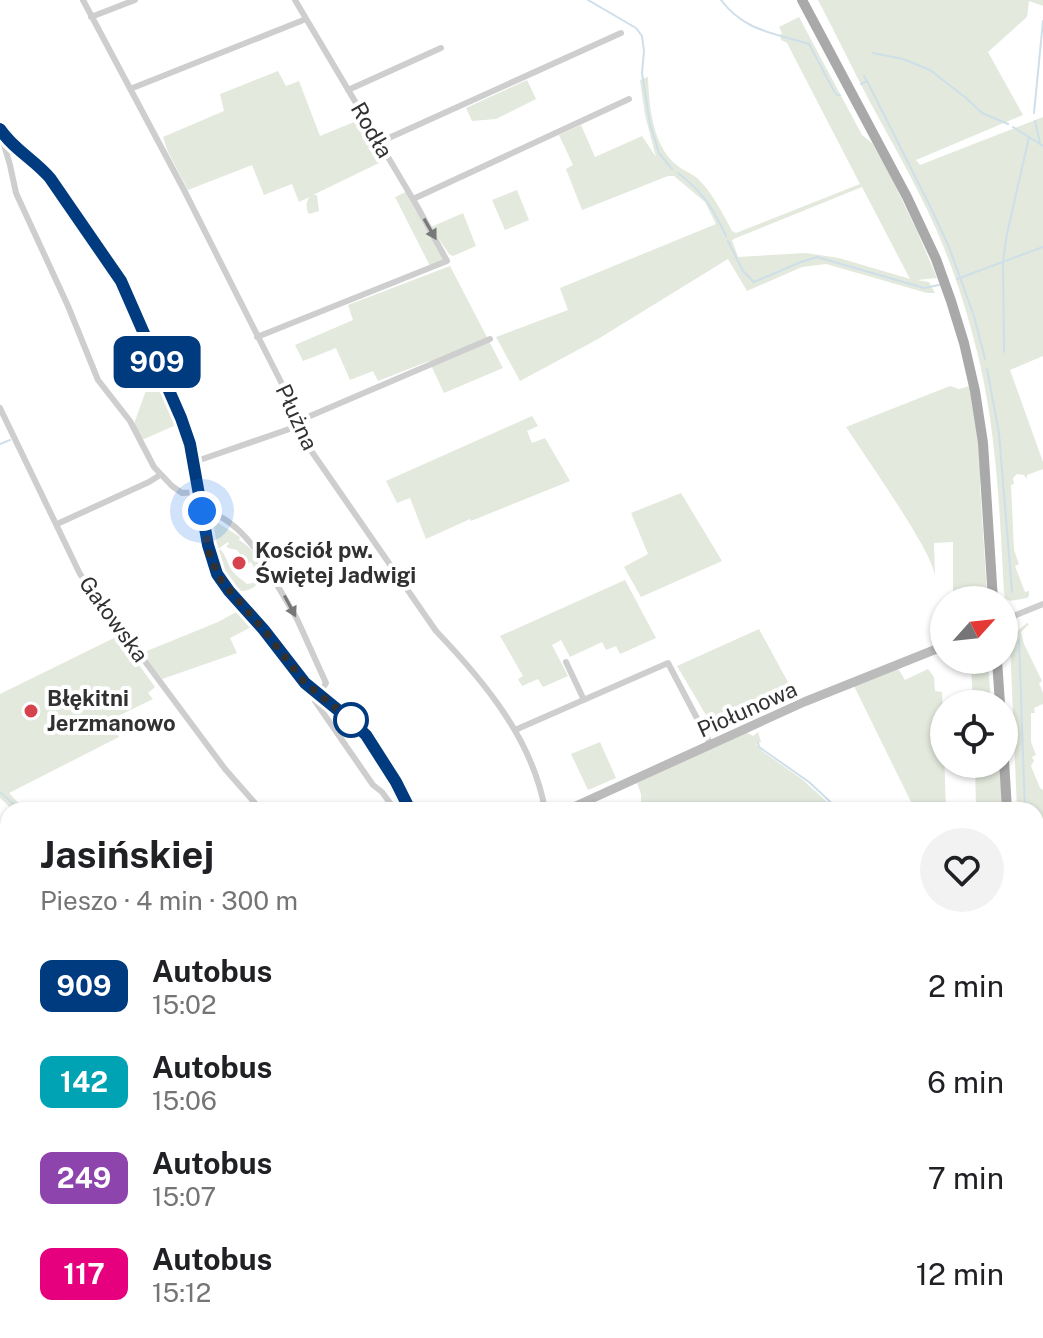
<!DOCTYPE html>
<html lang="pl">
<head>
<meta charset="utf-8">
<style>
	body { margin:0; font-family:"Public Sans",sans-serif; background:#f2f2f2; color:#202124; height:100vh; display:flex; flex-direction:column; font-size:30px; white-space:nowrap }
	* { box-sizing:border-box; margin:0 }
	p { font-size:26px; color:#757577 }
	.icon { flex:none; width:44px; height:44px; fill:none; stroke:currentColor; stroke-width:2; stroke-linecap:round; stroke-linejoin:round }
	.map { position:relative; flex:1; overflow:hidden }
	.sheet { position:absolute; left:0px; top:802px; width:1044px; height:536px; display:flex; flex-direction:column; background:#fff; border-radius:24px 24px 0 0; box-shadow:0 2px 6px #0004 }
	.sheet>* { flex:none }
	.badge { padding:0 16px; border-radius:12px; font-size:28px; line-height:52px }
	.needle { width:52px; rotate:63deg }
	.tools { position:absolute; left:930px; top:586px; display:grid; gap:16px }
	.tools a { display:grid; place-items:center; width:88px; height:88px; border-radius:50%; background:#fff; box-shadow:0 2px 6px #0004; font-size:40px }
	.you { position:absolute; width:40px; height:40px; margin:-20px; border:6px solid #fff; border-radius:50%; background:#1a73e8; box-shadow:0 0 0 12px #1a73e833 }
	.map>.badge { position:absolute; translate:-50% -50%; box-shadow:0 0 0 4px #fff }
	.round { display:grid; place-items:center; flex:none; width:84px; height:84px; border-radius:42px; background:#f2f2f2 }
	.overview { display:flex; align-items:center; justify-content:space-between; height:136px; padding:0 40px }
	h1 { font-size:38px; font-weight:700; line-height:60px }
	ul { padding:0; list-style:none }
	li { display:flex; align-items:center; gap:24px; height:96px; padding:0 40px }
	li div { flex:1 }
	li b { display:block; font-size:30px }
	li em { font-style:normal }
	li .badge { min-width:88px; font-weight:700; text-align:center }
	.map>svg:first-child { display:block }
	.green { fill:#e3e9dd; fill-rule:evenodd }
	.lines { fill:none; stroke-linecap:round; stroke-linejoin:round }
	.stream { stroke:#cedfea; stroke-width:2 }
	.street { stroke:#cecece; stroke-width:6 }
	.secondary { stroke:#bbb; stroke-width:9 }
	.primary { stroke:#a9a9a9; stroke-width:10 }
	.primary-bridge { stroke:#a9a9a9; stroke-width:10 }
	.oneway { fill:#787878 }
	.line-casing { stroke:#fff; stroke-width:18 }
	.line { stroke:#003b80; stroke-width:12 }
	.walk { stroke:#313131; stroke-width:8; stroke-dasharray:0 14.4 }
	.poi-dot { fill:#d7434c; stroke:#fff; stroke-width:3 }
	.stop-dot { fill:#fff; stroke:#003b80; stroke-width:4 }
	.labels { text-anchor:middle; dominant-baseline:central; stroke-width:8; stroke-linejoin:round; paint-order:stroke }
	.street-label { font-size:22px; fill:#313131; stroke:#fff }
	.poi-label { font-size:22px; font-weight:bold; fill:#313131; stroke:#fff; text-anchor:start }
</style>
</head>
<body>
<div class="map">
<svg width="1043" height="1338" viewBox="0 0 1043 1338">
	<rect width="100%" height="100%" fill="#fff"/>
	<!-- green -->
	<path class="green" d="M818,0H1043V6L1029,1L1027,17L988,52L1023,115L916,160L920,165L1043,117V356L1010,370L1043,462V469L1027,475V479L1024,475L1017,474L1013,478L1014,484L1011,485L1014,550L1019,564L1015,566L1025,592L1029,591V596L1027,598L1010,601L1005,598L1004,593C1000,517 997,439 980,364C971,325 959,285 944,248C924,198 896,150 870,102C852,68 836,34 818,0Z
		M799,17L862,135L872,143L890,175L917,231L937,278L917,280L929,282L935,293H927L826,264L802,267L747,291L728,259L598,339L520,381L496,337L568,310L560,288L716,224L705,202L674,176H668L582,210L566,169L573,165L559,135L581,125L595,157L642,136L656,157L645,115L640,80L648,77C649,104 652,139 671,160C678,168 689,172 697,178C712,192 722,212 732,231L736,233L860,184L787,43L781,40L780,35L782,33L779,27ZM862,187L910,279L839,258L806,253L738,257L732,240L736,238Z
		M278,71L286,86L299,81L320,136L354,122L381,162L313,195H317L319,211L309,214C306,208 305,202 310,197L299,202L292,184L264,195L252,165L188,190L168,152L163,137L224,111L220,94Z
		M527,80L536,99L496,119L472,121L466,108Z
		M517,190L529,220L505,230L492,200Z
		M406,192L445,260L430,266L395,197Z
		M463,213L476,246L453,256L449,254L431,227Z
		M450,266L503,368L444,393L429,361L378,381L373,371L350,380L336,348L303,361L295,345L353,320L348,305Z
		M156,376L176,425L142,440L135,426V421L149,382L151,377Z
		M950,386L959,389L970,386L980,457V487L987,593H985L982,600H958L953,592V542L934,543L935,576C931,558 920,542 911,526C890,492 868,460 846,427Z
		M532,416L538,426L527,431L532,443L545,438L570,481L471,521L470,519L426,539L410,498L397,503L386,481Z
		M681,493L722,561L641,597L624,567L648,554L631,513Z
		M210,518L240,537L239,540C253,548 261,560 264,577C258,585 250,592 239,591L228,581L211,546L213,545L209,519ZM228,542L229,544L226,546L228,548L237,550L247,564L251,562L258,576L253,583L247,584C241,579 232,573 229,565C226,558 225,555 220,549L215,554V551Z
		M625,580L656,638L620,654L616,646L606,650L602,642L570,657L561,640L552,645L568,676L543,687L538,679L522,686L518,679L523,676L500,636Z
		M240,610L255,625L230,638L237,653L162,679L142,653L218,622Z
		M1027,623L1029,624L1021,632L1024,644L1042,681L1039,683L1043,693V704L1034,708L1035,713H1031V742L1036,755L1032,757L1034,761L1031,766L1040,788L1043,790V904L1036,903V810H1017L1010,642L1015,633Z
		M759,629L795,695L716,732L677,666Z
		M118,636L155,687L148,693L153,699L112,719L119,737L9,793L25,810H13L0,798V694Z
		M980,660L988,661L991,704H973L971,663Z
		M895,669L899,670L905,680L928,669L934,677L935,691L942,692L946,810H915L854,686Z
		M758,732L761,742L756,744L762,751L803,780L836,810H641V794L637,783L743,734L748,733L753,736Z
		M600,742L616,778L588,790L571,754Z
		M975,764H1000L1003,810H976Z
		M1036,954L1043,955V1054L1042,1001H1037L1040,1128L1043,1152V1195L1036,1173Z"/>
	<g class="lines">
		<!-- stream -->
		<path class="stream" d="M588,0L636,28L642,36L644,51L642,73L650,124L659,153L672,169
			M721,0C744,31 774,33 809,44L834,91L837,95H840
			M873,53L903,59L930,70L966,98L982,113L1008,124
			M867,81L931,208L949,247L974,316L985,359
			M861,84L867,81L864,76
			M1034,113L1043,21
			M1035,121L1040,143
			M1013,127L1043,146
			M678,173C703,192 713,208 726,236
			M728,241L743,271L754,282L801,262L817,257L924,288L939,285
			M957,279L1043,247
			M1004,352L1003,261L1007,234L1029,137
			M987,369L999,433L1012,592
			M0,444L10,440
			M1019,640L1025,810
			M758,743L759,747L809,782L839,810
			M0,792L20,810
			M1036,905L1043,906
			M145,1330L148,1338
			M541,1338L549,1334L552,1330"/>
		<!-- street -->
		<path class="street" d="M83,0L184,190L283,386L296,422L312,452L436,631C484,681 533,740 545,810
			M91,17L135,0
			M130,89L306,19
			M348,90L441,48
			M0,131L10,165L16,193L68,306L98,380L130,421L154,467L172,486L182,493L199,492
			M380,142L621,33
			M413,199L629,99
			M257,337L447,261L417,206L295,0
			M0,408L80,574L225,769L261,810
			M296,422L490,339
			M194,462L298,426
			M202,511C225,513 246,536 259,554L297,619L326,683L315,701L373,785L382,792L395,810
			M57,524L149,482L160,475
			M1004,620L1043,604
			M566,662L584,700
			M515,730L668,663L711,745
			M724,1330L727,1338"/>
		<!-- secondary -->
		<path class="secondary" d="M0,129C13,149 35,160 50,178L118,276L131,301L181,418L190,444L208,545L217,574L229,591L264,630L298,676L313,691L350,720L366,735L396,782L410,810
			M567,810L804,702L944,646
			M966,1330L968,1338
			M4,1338L8,1325
			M1023,1338L1043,1332"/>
		<!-- primary -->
		<path class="primary" d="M802,0L907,197L936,259L951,301L964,343L975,391L983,443L993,600
			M997,660L1000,704
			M1004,760L1007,810"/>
		<!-- primary-bridge -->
		<path class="primary-bridge" d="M1035,1330L1036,1338"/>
	</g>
	<!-- one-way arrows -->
	<defs><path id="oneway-solid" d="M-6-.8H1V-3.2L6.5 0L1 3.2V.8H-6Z" transform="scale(2)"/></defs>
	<g class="oneway">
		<use href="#oneway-solid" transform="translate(430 229) rotate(60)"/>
		<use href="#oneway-solid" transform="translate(290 606) rotate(62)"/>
	</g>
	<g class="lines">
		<!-- line casing -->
		<g class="line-casing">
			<path id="line" d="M0,129C13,149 35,160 50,178L121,281L181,418L190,444L208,545L217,574L229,591L264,630L305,683L349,719L366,735L396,782L410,810"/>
		</g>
		<!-- line -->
		<use href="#line" class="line"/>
		<!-- walk -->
		<path class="walk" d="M202,511L210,557L222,582L264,630L305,683L351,720"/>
	</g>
	<!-- markers -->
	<g class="poi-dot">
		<circle cx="239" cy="563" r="8"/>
		<circle cx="31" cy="711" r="8"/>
	</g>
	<circle class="stop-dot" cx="351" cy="720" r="16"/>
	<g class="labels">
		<!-- street labels -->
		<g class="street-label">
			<text transform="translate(372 130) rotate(60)">Rodła</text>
			<text transform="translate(297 417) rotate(65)">Płużna</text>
			<text transform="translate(114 619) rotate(54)">Gałowska</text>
			<text transform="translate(747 709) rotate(-24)">Piołunowa</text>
		</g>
		<!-- poi labels -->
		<g class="poi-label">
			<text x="255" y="550">Kościół pw.<tspan x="255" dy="25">Świętej Jadwigi</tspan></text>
			<text x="47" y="698">Błękitni<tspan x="47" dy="25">Jerzmanowo</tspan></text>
		</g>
	</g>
</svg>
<div class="tools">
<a><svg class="needle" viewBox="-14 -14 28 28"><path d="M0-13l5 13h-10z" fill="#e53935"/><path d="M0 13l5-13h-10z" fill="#757577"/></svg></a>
<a><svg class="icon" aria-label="locate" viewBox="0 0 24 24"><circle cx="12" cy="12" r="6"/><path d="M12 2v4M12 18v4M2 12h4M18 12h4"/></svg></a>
</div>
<div class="you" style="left:202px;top:511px"></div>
<b class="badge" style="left:157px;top:362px;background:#003b80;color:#fff">909</b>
<section class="sheet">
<div class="overview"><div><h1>Jasińskiej</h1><p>Pieszo · 4 min · 300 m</p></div><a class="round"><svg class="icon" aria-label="heart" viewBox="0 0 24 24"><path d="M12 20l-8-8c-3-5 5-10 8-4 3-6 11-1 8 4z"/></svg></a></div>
<ul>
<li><span class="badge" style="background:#003b80;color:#fff">909</span><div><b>Autobus</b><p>15:02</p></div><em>2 min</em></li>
<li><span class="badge" style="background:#00a3b4;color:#fff">142</span><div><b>Autobus</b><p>15:06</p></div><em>6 min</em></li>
<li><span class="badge" style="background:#8e44ad;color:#fff">249</span><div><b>Autobus</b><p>15:07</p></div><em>7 min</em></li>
<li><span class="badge" style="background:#e6007e;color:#fff">117</span><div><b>Autobus</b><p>15:12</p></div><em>12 min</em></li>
</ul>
</section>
</div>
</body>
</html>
